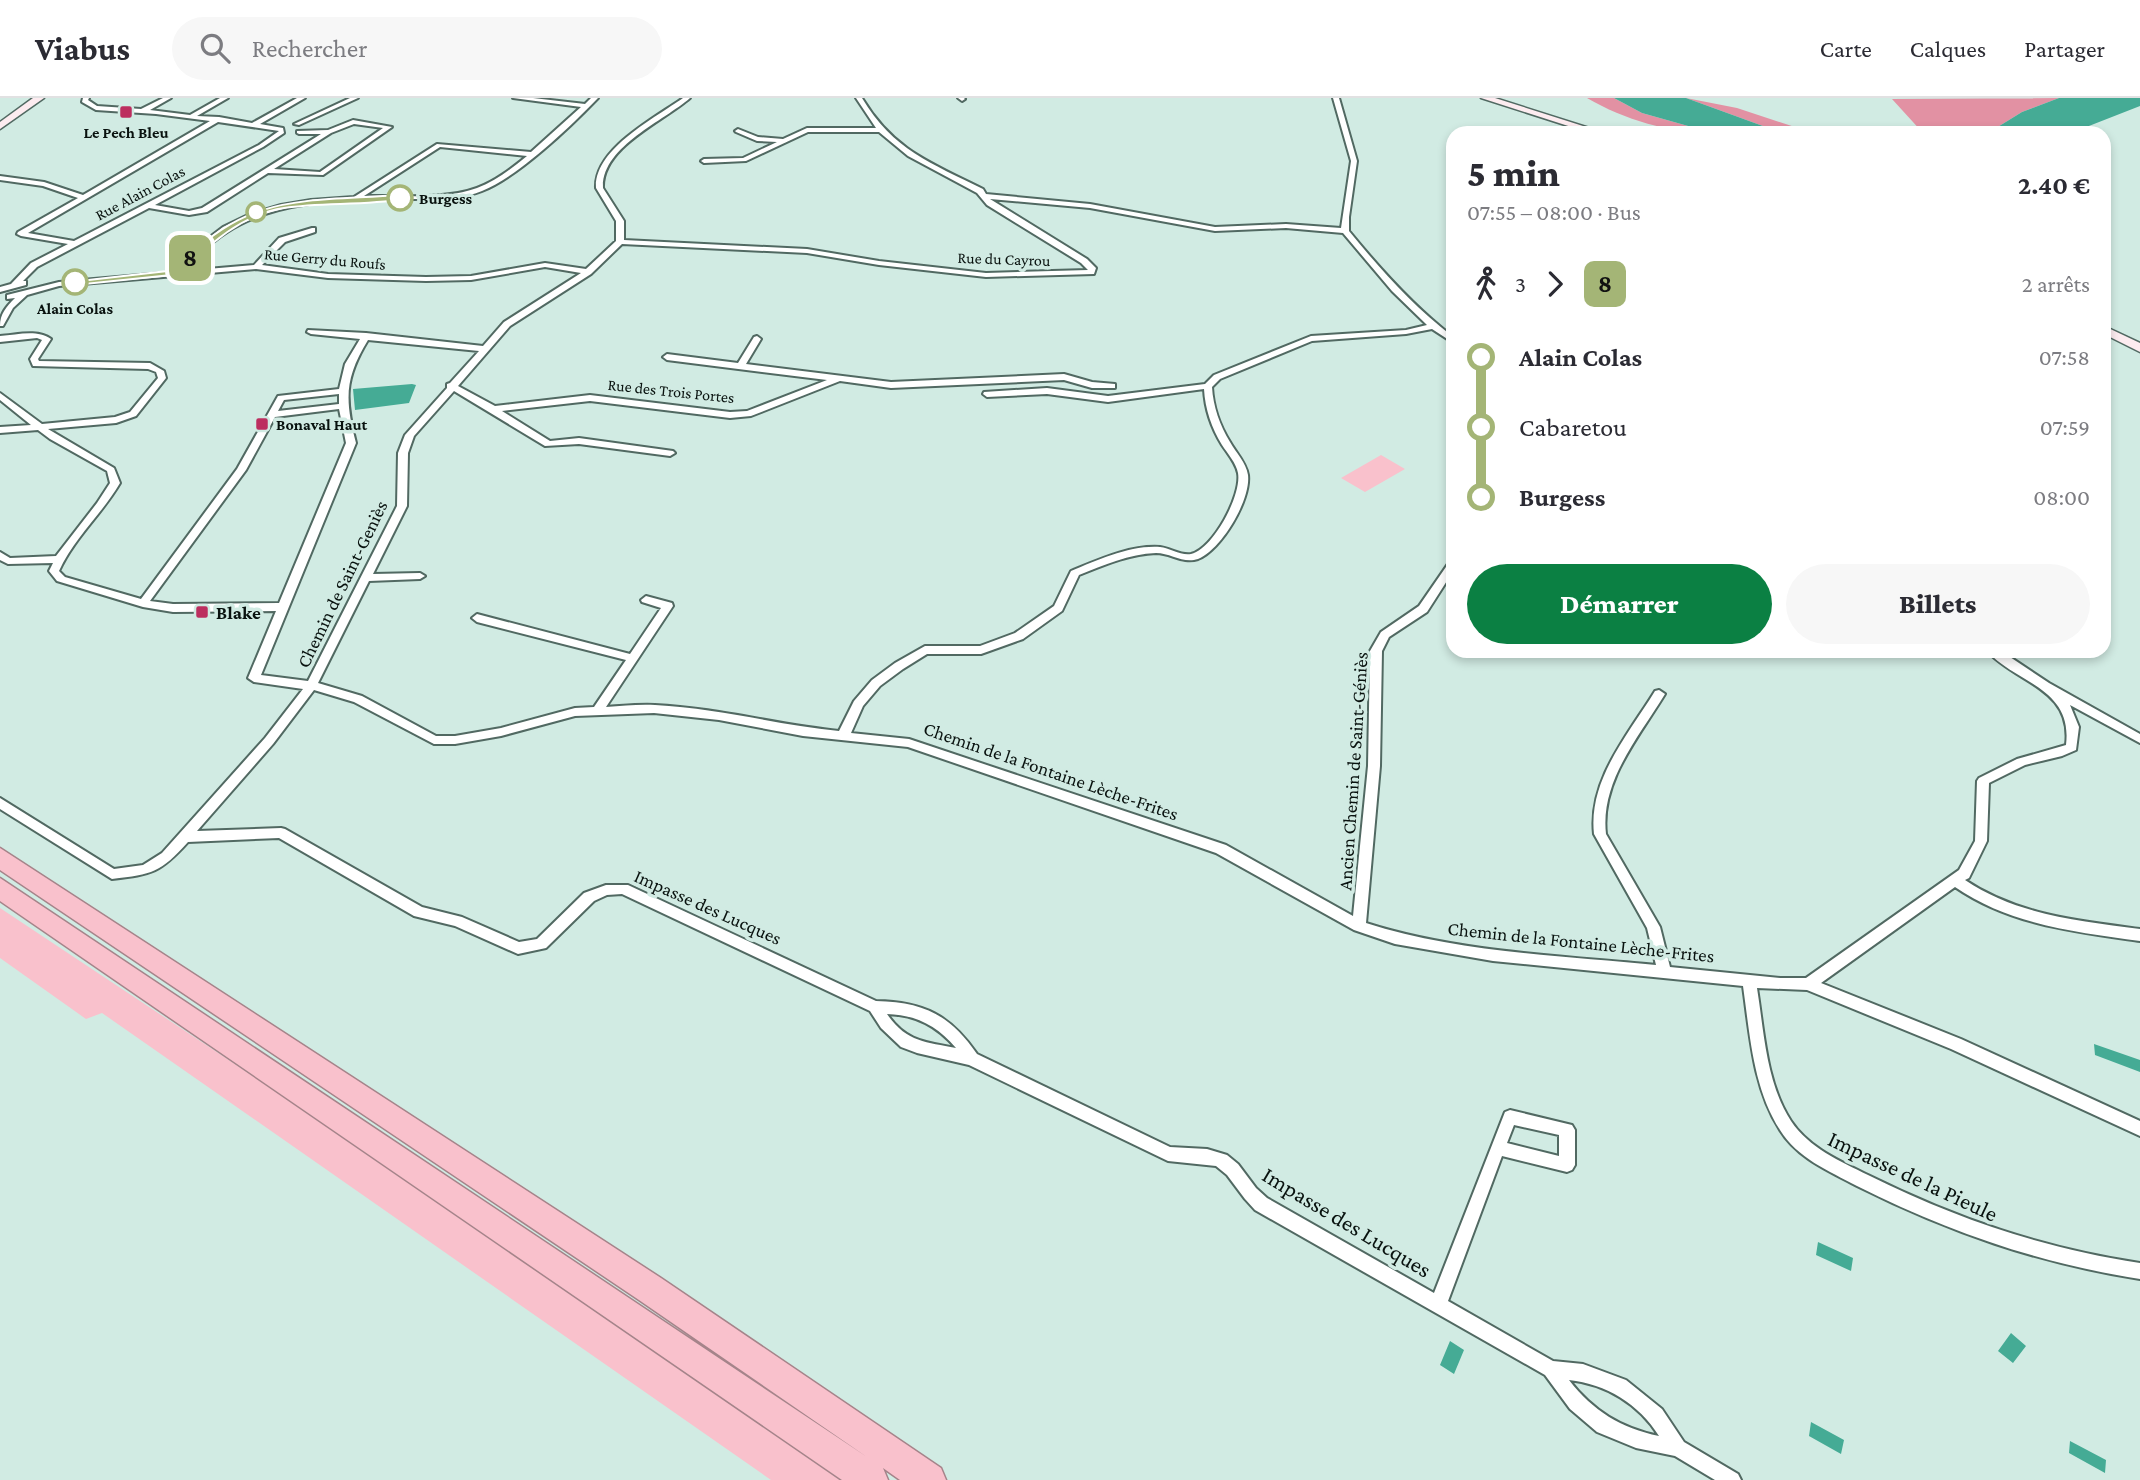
<!DOCTYPE html>
<html lang="fr">
<head>
<meta charset="utf-8">
<style>
	body { margin:0; font-family:"Crimson Pro",serif; background:#f7f7f7; color:#2b2b33; height:100vh; display:flex; flex-direction:column; font-size:26px; white-space:nowrap }
	* { box-sizing:border-box; margin:0 }
	p { font-size:23px; color:#7c7c81 }
	.icon { flex:none; width:38px; height:38px; fill:none; stroke:currentColor; stroke-width:2; stroke-linecap:round; stroke-linejoin:round }
	.map { position:relative; flex:1; overflow:hidden }
	.details { position:absolute; left:1446px; top:28px; width:665px; height:532px; display:flex; flex-direction:column; background:#fff; border-radius:21px; box-shadow:0 4px 10px #0003 }
	.details>* { flex:none }
	.badge { padding:0 14px; border-radius:10px; font-size:24px; line-height:46px }
	.map>.badge { position:absolute; translate:-50% -50%; box-shadow:0 0 0 4px #fff }
	.legs { display:flex; align-items:center; gap:10px; height:77px; padding:0 21px; font-size:23px }
	.legs p { margin-inline-start:auto }
	.headline { display:flex; align-items:center; justify-content:space-between; height:119px; padding:0 21px }
	h1 { font-size:38px; font-weight:800; line-height:52px }
	.primary-button { display:flex; gap:14px; margin-top:auto; padding:14px 21px }
	.primary-button a { flex:1; height:80px; border-radius:42px; background:#0b8043; color:#fff; font-size:28px; font-weight:800; line-height:80px; text-align:center }
	.primary-button a+a { background:#f7f7f7; color:#2b2b33 }
	ul { padding:0 21px; list-style:none }
	li { display:flex; align-items:center; gap:24px; height:70px; font-size:26px }
	li i { display:grid; place-items:center; width:10px; height:100%; margin:0 9px; background:currentColor }
	li i::after { content:''; width:18px; height:18px; margin:-9px; border:5px solid; border-radius:50%; background:#fff }
	li p { margin-inline-start:auto }
	li:first-child i { background:linear-gradient(#0000 50%,currentColor 0) }
	li:last-child i { background:linear-gradient(currentColor 50%,#0000 0) }
	header { display:flex; align-items:center; gap:42px; box-sizing:border-box; height:98px; padding:0 35px; background:#fff; border-bottom:2px solid #e1e1e2 }
	header strong { font-size:33px }
	nav { display:flex; gap:38px; margin-inline-start:auto; font-size:24px }
	.search { width:490px; height:63px; background:#f7f7f7; display:flex; align-items:center; gap:18px; box-sizing:border-box; padding:0 24px; border-radius:38px; color:#7c7c81; font-size:26px }
	.map>svg:first-child { display:block }
	.green { fill:#f9c1cc }
	.forest { fill:#e291a3 }
	.water { fill:#45ab95 }
	.lines { fill:none; stroke-linecap:round; stroke-linejoin:round }
	.street-casing { stroke:#516962; stroke-width:4 }
	.secondary-casing { stroke:#516962; stroke-width:3 }
	.highway-casing { stroke:#a5848a; stroke-width:3 }
	.street { fill:#fff; fill-rule:evenodd }
	.secondary { fill:#fdecf0; fill-rule:evenodd }
	.highway { fill:#f9c1cc; fill-rule:evenodd }
	.line-1 { fill:#a4b576; stroke:#fff; stroke-width:2 }
	.poi-dot { fill:#bc2e5f; stroke:#d1ebe3; stroke-width:2.5 }
	.stop-1-dot { fill:#fff; stroke:#a4b576; stroke-width:3.5 }
	.labels { text-anchor:middle; dominant-baseline:central; stroke-width:7; stroke-linejoin:round; paint-order:stroke }
	.far-poi-label { font-size:16px; font-weight:bold; fill:#09120f; stroke:#d1ebe3 }
	.far-street-label { font-size:16px; fill:#09120f; stroke:#d1ebe3 }
	.far-stop-label { font-size:16px; font-weight:bold; fill:#09120f; stroke:#d1ebe3; text-anchor:start }
	.street-label { font-size:19px; fill:#09120f; stroke:#d1ebe3 }
	.poi-label { font-size:19px; font-weight:bold; fill:#09120f; stroke:#d1ebe3; text-anchor:start }
	.near-street-label { font-size:23px; fill:#09120f; stroke:#d1ebe3 }
</style>
</head>
<body>
<header>
<strong>Viabus</strong>
<div class="search"><svg class="icon" aria-label="search" viewBox="0 0 24 24"><circle cx="10" cy="10" r="6"/><path d="M15 15l6 6"/></svg>Rechercher</div>
<nav><a>Carte</a><a>Calques</a><a>Partager</a></nav>
</header>
<div class="map">
<svg width="2140" height="1382" viewBox="0 0 2140 1382">
	<rect width="100%" height="100%" fill="#d1ebe3"/>
	<!-- green -->
	<path class="green" d="M1381,357L1405,371L1365,394L1341,380Z
		M0,810L500,1142L843,1382H771L102,915L86,921L0,860Z"/>
	<!-- forest -->
	<path class="forest" d="M1587,0H1614L1642,15L1713,35C1669,35 1625,22 1587,0Z
		M1686,0L1737,10L1810,34L1827,31L1840,35H1782Z
		M2059,0L2022,14L1988,35H1923L1892,1Z"/>
	<!-- water -->
	<path class="water" d="M1614,0H1686L1782,35H1713L1642,15Z
		M2059,0H2140V8L2071,35H1988L2022,14Z
		M412,286L416,287L409,305L355,312L353,291Z
		M2094,946L2140,962V974L2095,957Z
		M1818,1144L1853,1160L1851,1173L1816,1157Z
		M2011,1235L2026,1248L2013,1265L1998,1253Z
		M1450,1243L1464,1252L1454,1276L1440,1267Z
		M1811,1324L1844,1342L1841,1356L1809,1338Z
		M2070,1343L2106,1362L2105,1375L2069,1355Z"/>
	<g class="lines">
		<!-- street casing -->
		<g class="street-casing">
			<path id="street" d="M83,0H89L88,2L97,8L141,11L163,0H171L150,12L190,17L220,0H228L197,18L219,19L252,25L297,0H305L260,26L283,30L284,35L263,49L155,107L189,113L202,110L321,36H299L297,35V33L328,32L353,22L392,29L323,77L268,75L207,114L189,117L149,110L37,169L23,183H26V187L0,194V189L11,186L31,165L68,146L21,138L17,136L18,134L78,100L43,88L0,82V78L44,84L83,97L210,23L156,16L96,12L82,4ZM218,24L279,33L259,47L74,143L28,135ZM354,26L383,30L320,74L274,71L331,35Z
				M350,0H358L299,27L294,26Z
				M513,0H533L585,6L591,0H598C571,28 518,79 482,93C457,103 430,101 403,101C346,102 278,101 227,134C211,144 197,158 184,173L254,167L279,140L312,130H315V134L285,144L262,167L328,176L426,179L471,178L545,165L586,171L616,143V123L596,90C594,51 655,20 683,0H690C664,23 601,49 603,90L624,123V142L807,151L879,163L986,175L1088,172L1081,165L987,107L977,95L908,58L879,34H808L746,63L704,65L701,63L704,61L743,60L777,44L757,43L736,34L735,33L738,31L758,39L783,41L807,30H876L856,0H862C893,52 931,65 983,91L986,96L1090,106L1215,129L1286,126L1341,130L1351,63L1333,0H1339L1357,63L1349,119V133C1380,171 1413,208 1452,238V244L1432,231L1406,236L1312,243L1220,281L1212,289C1213,308 1220,328 1230,344C1236,355 1246,364 1248,377C1251,402 1221,452 1198,461C1183,466 1171,455 1156,455C1129,456 1104,467 1079,477L1062,513L1023,541L981,556H927L903,571L880,588L863,608L851,635L909,641L1226,747L1353,818L1368,668L1370,553L1381,534L1419,508L1448,466L1452,465V475L1427,514L1389,539L1382,553L1380,668L1366,825C1456,854 1562,858 1656,867L1647,830L1594,736C1588,682 1628,637 1655,593L1659,592L1665,596C1639,639 1600,683 1606,736L1660,829L1670,869L1780,880H1806L1959,772L1975,743L1977,683L1979,680L2017,661L2066,647C2073,590 2017,586 1987,553H2001L2049,585L2140,636V645L2070,607L2079,629L2076,652L2062,658L2025,667L1989,685L1987,743L1969,780L1965,782C2017,817 2079,823 2140,831V843C2076,834 2010,827 1955,789L1821,885L1961,941L2140,1023V1038L1951,951L1807,892L1757,890C1764,933 1766,985 1791,1023C1809,1050 1840,1063 1868,1077C1957,1121 2042,1150 2140,1165V1181C2038,1165 1949,1134 1857,1088C1829,1073 1797,1060 1780,1032C1753,990 1750,937 1743,888L1493,863L1395,846L1354,832L1216,755L908,649L803,638L719,622L654,615L575,618L501,638L455,646H434L354,604L314,592L273,646L197,733L281,730L285,731L422,809L462,819L519,844L537,841L584,795L606,787H628L876,903C924,904 950,917 977,956L1170,1049L1207,1051L1227,1057L1238,1066L1256,1090L1267,1100L1434,1195L1505,1014L1510,1012L1572,1027L1575,1032V1067L1572,1072L1567,1074L1502,1058L1448,1203L1553,1263L1583,1266L1626,1282L1662,1311L1684,1344L1738,1376L1741,1382H1715L1675,1358L1636,1350L1597,1334L1570,1311L1545,1277L1255,1112L1245,1101L1227,1077L1216,1068L1168,1063L969,967L917,955L901,949L881,930L870,913L622,796L607,797L594,803L546,850L518,856L455,828L414,818L279,740L188,744C160,775 153,776 112,781L0,711V700L114,771L143,767L162,755L265,640L303,591L254,584L248,580L276,513L173,514L143,509L57,483L49,473L53,465L8,466L0,462V454L10,460L56,458L97,405L110,385L107,373L50,341L38,332L0,335V329L31,327L0,302V295L42,326L115,319L130,314L158,280L156,274L148,271L33,268L30,261L42,242L37,240L0,244V238C17,237 37,231 51,241L38,261L39,263L150,265L164,273L166,280L136,318L116,325L48,331L114,370L120,385C102,416 74,440 59,473L65,479L141,501L237,371L278,298L339,291L345,266L360,241L311,236L307,234L308,232L366,235L483,248L504,224L581,175L545,169L471,182L426,183L328,180L256,171L59,188L27,197L13,210L3,228H0C0,216 6,209 15,200L7,201V197L59,184L175,174L198,148L223,129L250,116L281,107L311,102L354,99L437,46L531,54L581,9ZM440,49L527,58C512,70 496,83 477,90C445,102 399,97 364,98ZM990,101L1090,110L1215,133L1286,130L1343,135L1392,193L1427,227L1406,232L1311,238L1214,277L1205,286L1108,298L1047,290L984,294L983,296L987,299L1047,296L1108,304L1204,291C1205,311 1212,331 1222,347C1228,356 1236,365 1238,375C1242,397 1213,451 1191,456C1181,458 1170,450 1160,449C1130,447 1098,462 1071,473L1054,508L1015,535L980,548H925L895,565L872,582L854,603L839,633C778,627 718,610 655,607C639,606 623,608 606,609L673,508L672,505L646,498L641,502L642,504L661,510L630,556L477,516L472,520L477,524L626,562L594,609L575,610L501,630L455,638H436L362,598L318,585L369,483L420,481L425,478L420,475L373,476L407,408L408,355L414,338L454,293L545,348L579,346L670,358L675,355L673,353L579,340L550,343L502,313L590,303L730,320L751,318L840,283L891,290L1064,282L1092,290H1115V286L1092,284L1064,276L891,284L746,266L761,241L757,238L754,239L738,265L667,256L663,259L667,262L827,282L747,313L730,314L590,297L495,308L458,288L510,228L591,176L622,146L807,155L879,167L986,179L1094,176L1096,170L1087,161ZM368,242L479,253L450,285L447,286V290L405,337L398,355L397,408L308,583L261,577L356,345C345,302 344,281 368,242ZM339,296V306L278,313L284,302ZM339,311L346,345L279,505L173,506L150,503L246,372L275,319ZM887,916C917,917 937,928 956,950C926,944 906,944 887,916ZM1514,1027L1559,1037V1058L1507,1045ZM1569,1282C1606,1286 1639,1306 1659,1338C1621,1330 1593,1313 1569,1282Z
				M958,0H964L965,1L962,3Z"/>
		</g>
		<!-- secondary casing -->
		<g class="secondary-casing">
			<path id="secondary" d="M33,0H44L0,31V24Z
				M1481,0H1495L1605,35H1590Z
				M2104,228L2140,245V254L2104,236Z"/>
		</g>
		<!-- highway casing -->
		<g class="highway-casing">
			<path id="highway" d="M0,750L661,1180L941,1370L946,1382H900L883,1370L888,1382H842L0,803V780L867,1359L639,1202L0,772Z"/>
		</g>
		<!-- street -->
		<use href="#street" class="street"/>
		<!-- secondary -->
		<use href="#secondary" class="secondary"/>
		<!-- highway -->
		<use href="#highway" class="highway"/>
	</g>
	<!-- line-1 -->
	<path class="line-1" d="M400,97L403,101C363,108 323,104 284,110C243,116 207,147 181,176L75,187L71,184L176,172C245,94 304,104 400,97Z"/>
	<!-- markers -->
	<g class="poi-dot">
		<rect x="119" y="7" width="14" height="14" rx="3.5"/>
		<rect x="255" y="319" width="14" height="14" rx="3.5"/>
		<rect x="195" y="507" width="14" height="14" rx="3.5"/>
	</g>
	<g class="stop-1-dot">
		<circle cx="400" cy="100" r="12"/>
		<circle cx="256" cy="114" r="9"/>
		<circle cx="75" cy="184" r="12"/>
	</g>
	<g class="labels">
		<!-- far-poi labels -->
		<g class="far-poi-label">
			<text x="126" y="34">Le Pech Bleu</text>
			<text x="276" y="326" text-anchor="start">Bonaval Haut</text>
		</g>
		<!-- far-street labels -->
		<g class="far-street-label">
			<text transform="translate(140 95) rotate(-28)">Rue Alain Colas</text>
			<text transform="translate(325 161) rotate(5)">Rue Gerry du Roufs</text>
			<text transform="translate(1004 161) rotate(2)">Rue du Cayrou</text>
			<text transform="translate(671 293) rotate(6)">Rue des Trois Portes</text>
		</g>
		<!-- far-stop labels -->
		<g class="far-stop-label">
			<text x="419" y="100">Burgess</text>
			<text x="75" y="210" text-anchor="middle">Alain Colas</text>
		</g>
		<!-- street labels -->
		<g class="street-label">
			<text transform="translate(342 486) rotate(-64)">Chemin de Saint-Geniès</text>
			<text transform="translate(1051 673) rotate(19)">Chemin de la Fontaine Lèche-Frites</text>
			<text transform="translate(1353 673) rotate(-86)">Ancien Chemin de Saint-Géniès</text>
			<text transform="translate(708 809) rotate(24)">Impasse des Lucques</text>
			<text transform="translate(1581 844) rotate(6)">Chemin de la Fontaine Lèche-Frites</text>
		</g>
		<!-- poi labels -->
		<g class="poi-label">
			<text x="216" y="514">Blake</text>
		</g>
		<!-- near-street labels -->
		<g class="near-street-label">
			<text transform="translate(1913 1078) rotate(25)">Impasse de la Pieule</text>
			<text transform="translate(1347 1124) rotate(31)">Impasse des Lucques</text>
		</g>
	</g>
</svg>
<b class="badge" style="left:190px;top:160px;background:#a4b576;color:#111">8</b>
<section class="details">
<div class="headline"><div><h1>5 min</h1><p>07:55 – 08:00 · Bus</p></div><b>2.40 €</b></div>
<div class="legs"><svg class="icon" aria-label="walk" viewBox="0 0 24 24"><circle cx="13" cy="4" r="2"/><path d="M13 8l-2 6 4 7M11 14l-3 7M7 12l3-4h3l4 4"/></svg>3<svg class="icon" aria-label="forward" viewBox="0 0 24 24"><path d="M9 5l7 7-7 7"/></svg><b class="badge" style="background:#a4b576;color:#111">8</b><p>2 arrêts</p></div>
<ul>
<li><i style="color:#a4b576"></i><b>Alain Colas</b><p>07:58</p></li>
<li><i style="color:#a4b576"></i><span>Cabaretou</span><p>07:59</p></li>
<li><i style="color:#a4b576"></i><b>Burgess</b><p>08:00</p></li>
</ul>
<div class="primary-button"><a>Démarrer</a><a>Billets</a></div>
</section>
</div>
</body>
</html>
